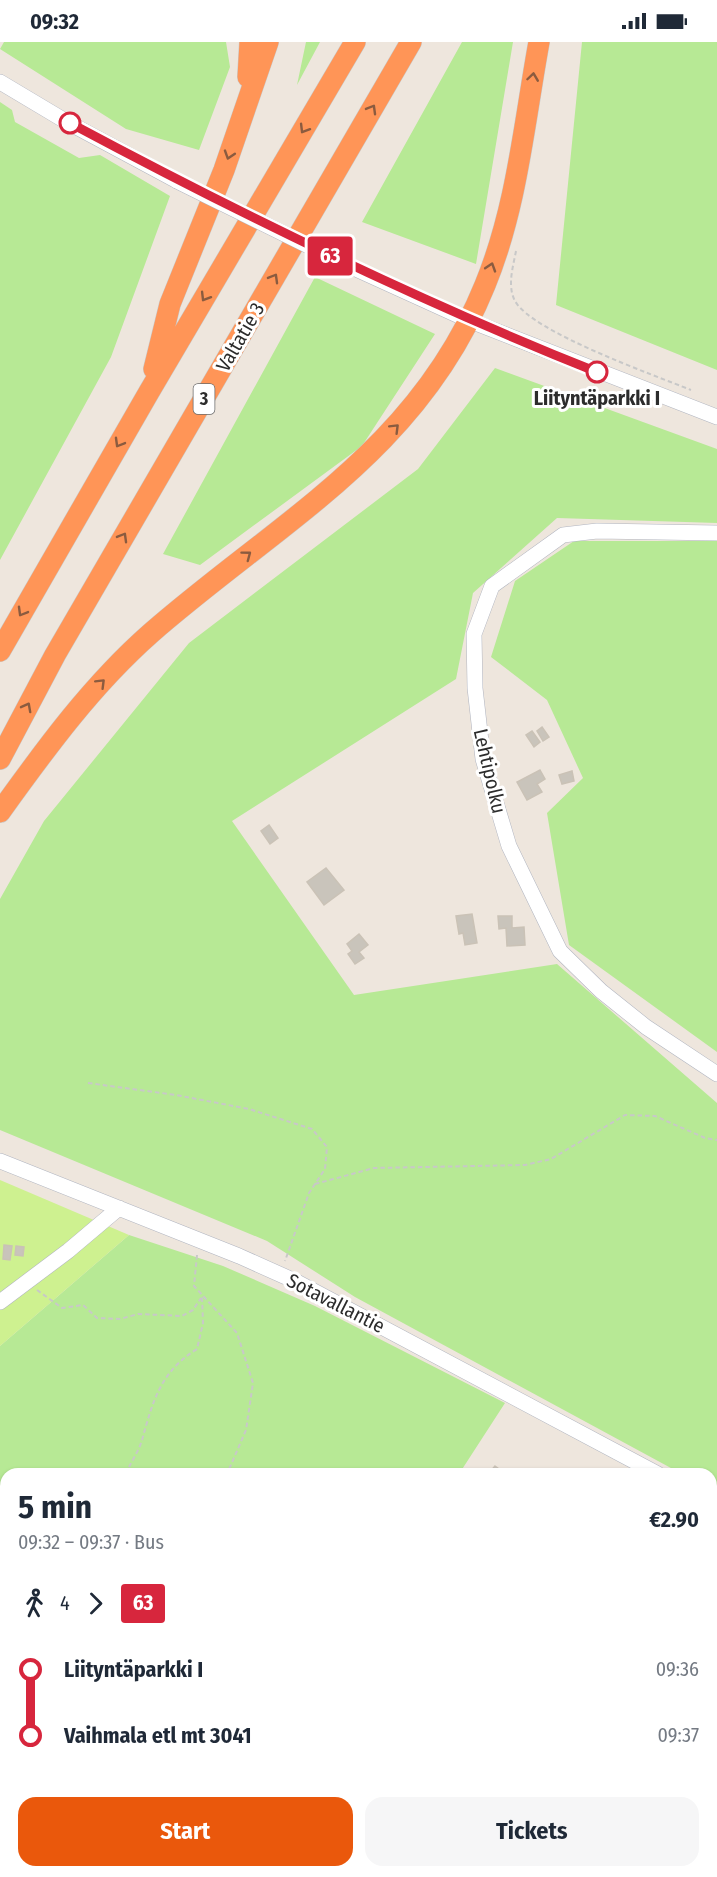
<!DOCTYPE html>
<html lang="en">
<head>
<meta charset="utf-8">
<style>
	body { margin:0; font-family:"Fira Sans Condensed",sans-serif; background:#f6f6f7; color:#1f2937; height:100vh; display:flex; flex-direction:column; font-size:22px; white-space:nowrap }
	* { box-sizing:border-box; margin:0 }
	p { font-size:20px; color:#747a83 }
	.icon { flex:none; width:33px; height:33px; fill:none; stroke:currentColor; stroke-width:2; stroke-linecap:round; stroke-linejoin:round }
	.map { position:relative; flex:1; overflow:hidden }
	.details { position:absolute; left:0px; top:1426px; width:717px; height:410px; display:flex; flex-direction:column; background:#fff; border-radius:18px 18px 0 0; box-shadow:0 2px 4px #0004 }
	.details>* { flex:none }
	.badge { padding:0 12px; border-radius:4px; font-size:21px; line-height:39px }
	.map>.badge { position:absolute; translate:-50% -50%; box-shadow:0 0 0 3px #fff }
	.legs { display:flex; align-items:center; gap:9px; height:66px; padding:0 18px; font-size:20px }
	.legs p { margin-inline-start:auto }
	.headline { display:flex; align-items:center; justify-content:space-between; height:102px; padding:0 18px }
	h1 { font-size:33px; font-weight:700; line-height:45px }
	.button { display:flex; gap:12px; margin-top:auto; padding:12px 18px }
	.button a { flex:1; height:69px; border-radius:18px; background:#ea580c; color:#fff; font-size:24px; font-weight:700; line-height:69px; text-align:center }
	.button a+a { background:#f6f6f7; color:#1f2937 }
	ul { padding:0 18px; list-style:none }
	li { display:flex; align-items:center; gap:21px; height:66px; font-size:22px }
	li i { display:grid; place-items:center; width:9px; height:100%; margin:0 8px; background:currentColor }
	li i::after { content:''; width:15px; height:15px; margin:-8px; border:4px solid; border-radius:50%; background:#fff }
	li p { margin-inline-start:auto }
	li:first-child i { background:linear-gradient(#0000 50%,currentColor 0) }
	li:last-child i { background:linear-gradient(currentColor 50%,#0000 0) }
	.status { display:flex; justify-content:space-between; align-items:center; height:42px; padding:0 30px; background:#fff; direction:ltr }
	.status svg { height:16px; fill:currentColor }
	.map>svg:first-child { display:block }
	.green { fill:#b7e995 }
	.pitch { fill:#cef190 }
	.building { fill:#c9c4bb; stroke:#cac2b6; stroke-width:1.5 }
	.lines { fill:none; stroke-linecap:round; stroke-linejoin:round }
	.minor-casing { stroke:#b1b5c0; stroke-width:16 }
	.highway-casing { stroke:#c8c8c8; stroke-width:22 }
	.path { stroke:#c8c8c8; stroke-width:2; stroke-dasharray:4.5 3; stroke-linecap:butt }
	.minor { stroke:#fff; stroke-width:15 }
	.highway { stroke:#ff9557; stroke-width:21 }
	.minor-bridge-casing { stroke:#b1b5c0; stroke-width:16; stroke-linecap:butt }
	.minor-bridge { stroke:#fff; stroke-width:15 }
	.oneway { stroke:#8b5b3f }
	.line-1-casing { stroke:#fff; stroke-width:14 }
	.line-1 { stroke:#d7263d; stroke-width:9 }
	.stop-1-dot { fill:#fff; stroke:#d7263d; stroke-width:3 }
	.labels { text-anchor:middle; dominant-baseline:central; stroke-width:6; stroke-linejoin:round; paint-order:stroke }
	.shield { fill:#fff; stroke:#6b6b6b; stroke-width:1.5 }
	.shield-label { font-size:18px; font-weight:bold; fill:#2c2c2c }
	.street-label { font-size:20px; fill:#2c2c2c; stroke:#fff }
	.stop-label { font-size:20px; font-weight:bold; fill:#2c2c2c; stroke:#fff }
</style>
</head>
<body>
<div class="status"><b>09:32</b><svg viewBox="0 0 49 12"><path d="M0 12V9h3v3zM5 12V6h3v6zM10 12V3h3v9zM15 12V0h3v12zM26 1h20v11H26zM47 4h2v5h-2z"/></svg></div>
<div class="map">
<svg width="717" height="1835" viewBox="0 0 717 1835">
	<rect width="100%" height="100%" fill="#eee6dd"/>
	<!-- green -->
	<path class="green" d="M4,0H226L230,25L199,108L126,87L0,7Z
		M306,0H320L297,43Z
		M462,0H513L476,222L362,180Z
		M582,0H717V328L556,263Z
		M0,60L12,68L15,80L79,116L100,113L170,154L111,315L0,518Z
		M315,235L435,292L362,404L200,523L163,512Z
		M495,326L717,407V481L557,476L473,551L456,637L232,779L354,953L557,922L717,1061V1451L711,1448V1432H682L355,1255L267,1199L0,1088V857L44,779L189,601L418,427Z
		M574,499H717V1010L569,903L547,771L583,736L547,658L491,615L515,539Z
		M129,1193L223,1224L315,1264L505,1361L459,1432H6V1830H711V1751L717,1752V1835H0V1304Z"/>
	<!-- pitch -->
	<path class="pitch" d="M0,1138L129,1193L0,1304Z"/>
	<!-- building -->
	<path class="building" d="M542,685L549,695L543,699L537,689Z
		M532,689L540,700L534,705L526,693Z
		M540,728L545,737L537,742L542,750L527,758L517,740Z
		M572,729L574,739L562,742L559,733Z
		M269,783L278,796L270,802L261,789Z
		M326,826L344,848L324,863L307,840Z
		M472,872L477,901L465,903L463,891L459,892L456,874Z
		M498,874H512V886L524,885L525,903L507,904L506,886L499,887Z
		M359,892L368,903L359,910L364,916L355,922L348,912L352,909L347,902Z
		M4,1203L12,1204L10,1218L3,1217Z
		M16,1204L24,1205L23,1214L15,1213Z
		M495,1424L502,1429L499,1432L489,1431Z"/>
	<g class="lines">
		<!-- minor casing -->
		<g class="minor-casing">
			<path id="minor" d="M0,40L67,80L177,139
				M347,223L468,278L717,375
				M717,491L597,489L563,493L492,544L474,592L475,646L483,717L509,804L560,909L601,949L646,985L717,1032
				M0,1119L239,1214L297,1240L658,1432
				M0,1260L68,1209L119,1166
				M711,1481L717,1471"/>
		</g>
		<!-- highway casing -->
		<g class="highway-casing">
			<path id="highway" d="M248,35L250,0
				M154,327L170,262L224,128L268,0
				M0,609L149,350L355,0
				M0,717L55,613L411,0
				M0,770C46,706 92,643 151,591C278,480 418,409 485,243C517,165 524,82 539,0"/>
		</g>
		<!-- path -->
		<path class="path" d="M516,209C513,225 507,244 515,259C532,290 654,333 691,348
			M88,1041L176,1053L249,1067L312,1087L327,1105L325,1127L309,1151L285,1219
			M315,1142L374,1126L525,1123L551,1117L625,1073L655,1074L705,1096L717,1098
			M197,1213L194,1244L237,1291L253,1341L246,1388L227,1432
			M37,1248L62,1266L83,1263L97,1276L120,1277L138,1272L182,1274L193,1268L201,1256
			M126,1432C130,1421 139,1409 142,1398C153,1359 160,1330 197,1307L203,1281L202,1255
			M0,1487L6,1483
			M0,1712L6,1708
			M0,1801L6,1796
			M612,1830L616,1835"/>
		<!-- minor -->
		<use href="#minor" class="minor"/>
		<!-- highway -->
		<use href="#highway" class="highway"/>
		<!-- minor-bridge casing -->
		<g class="minor-bridge-casing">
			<path id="minor-bridge" d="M177,139L347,223"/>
		</g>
		<!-- minor-bridge -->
		<use href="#minor-bridge" class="minor-bridge"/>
	</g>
	<!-- one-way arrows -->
	<defs><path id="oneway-chevron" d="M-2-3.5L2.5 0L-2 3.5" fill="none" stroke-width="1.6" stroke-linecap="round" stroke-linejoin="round" transform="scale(1.5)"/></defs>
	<g class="oneway">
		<use href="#oneway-chevron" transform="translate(533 35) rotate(-82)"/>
		<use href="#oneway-chevron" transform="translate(372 67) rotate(-60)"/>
		<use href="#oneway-chevron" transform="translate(304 87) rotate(121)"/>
		<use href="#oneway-chevron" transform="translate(229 113) rotate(108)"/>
		<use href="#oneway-chevron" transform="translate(491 225) rotate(-72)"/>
		<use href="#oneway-chevron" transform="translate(274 236) rotate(-60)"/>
		<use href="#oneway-chevron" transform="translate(205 255) rotate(121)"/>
		<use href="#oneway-chevron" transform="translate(395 386) rotate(-45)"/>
		<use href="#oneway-chevron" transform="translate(119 401) rotate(120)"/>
		<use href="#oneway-chevron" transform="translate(123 495) rotate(-60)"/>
		<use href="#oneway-chevron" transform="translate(247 513) rotate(-37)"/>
		<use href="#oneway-chevron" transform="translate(22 570) rotate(120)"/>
		<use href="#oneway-chevron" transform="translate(101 641) rotate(-45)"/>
		<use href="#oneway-chevron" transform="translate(27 665) rotate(-62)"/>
	</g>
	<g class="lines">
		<!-- line-1 casing -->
		<g class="line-1-casing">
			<path id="line-1" d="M70,81C242,173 416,258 597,330"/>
		</g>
		<!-- line-1 -->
		<use href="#line-1" class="line-1"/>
	</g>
	<!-- markers -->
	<g class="stop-1-dot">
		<circle cx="70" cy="81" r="10"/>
		<circle cx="597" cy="330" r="10"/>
	</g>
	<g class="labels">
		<!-- shield labels -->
		<rect class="shield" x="193.5" y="342" width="21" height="30" rx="4.5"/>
		<g class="shield-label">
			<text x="204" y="357">3</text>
		</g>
		<!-- street labels -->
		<g class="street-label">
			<text transform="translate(240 295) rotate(-60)">Valtatie 3</text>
			<text transform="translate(490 729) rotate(77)">Lehtipolku</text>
			<text transform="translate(336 1261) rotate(27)">Sotavallantie</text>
		</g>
		<!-- stop labels -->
		<g class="stop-label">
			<text x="597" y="356">Liityntäparkki I</text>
		</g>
	</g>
</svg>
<b class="badge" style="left:330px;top:214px;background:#d7263d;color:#fff">63</b>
<section class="details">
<div class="headline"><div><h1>5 min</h1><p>09:32 – 09:37 · Bus</p></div><b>€2.90</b></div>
<div class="legs"><svg class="icon" aria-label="walk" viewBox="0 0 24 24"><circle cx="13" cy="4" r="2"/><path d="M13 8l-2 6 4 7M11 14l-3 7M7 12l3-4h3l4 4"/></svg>4<svg class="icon" aria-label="forward" viewBox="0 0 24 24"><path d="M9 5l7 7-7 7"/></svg><b class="badge" style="background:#d7263d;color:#fff">63</b></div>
<ul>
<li><i style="color:#d7263d"></i><b>Liityntäparkki I</b><p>09:36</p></li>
<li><i style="color:#d7263d"></i><b>Vaihmala etl mt 3041</b><p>09:37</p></li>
</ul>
<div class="button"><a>Start</a><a>Tickets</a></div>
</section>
</div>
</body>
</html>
